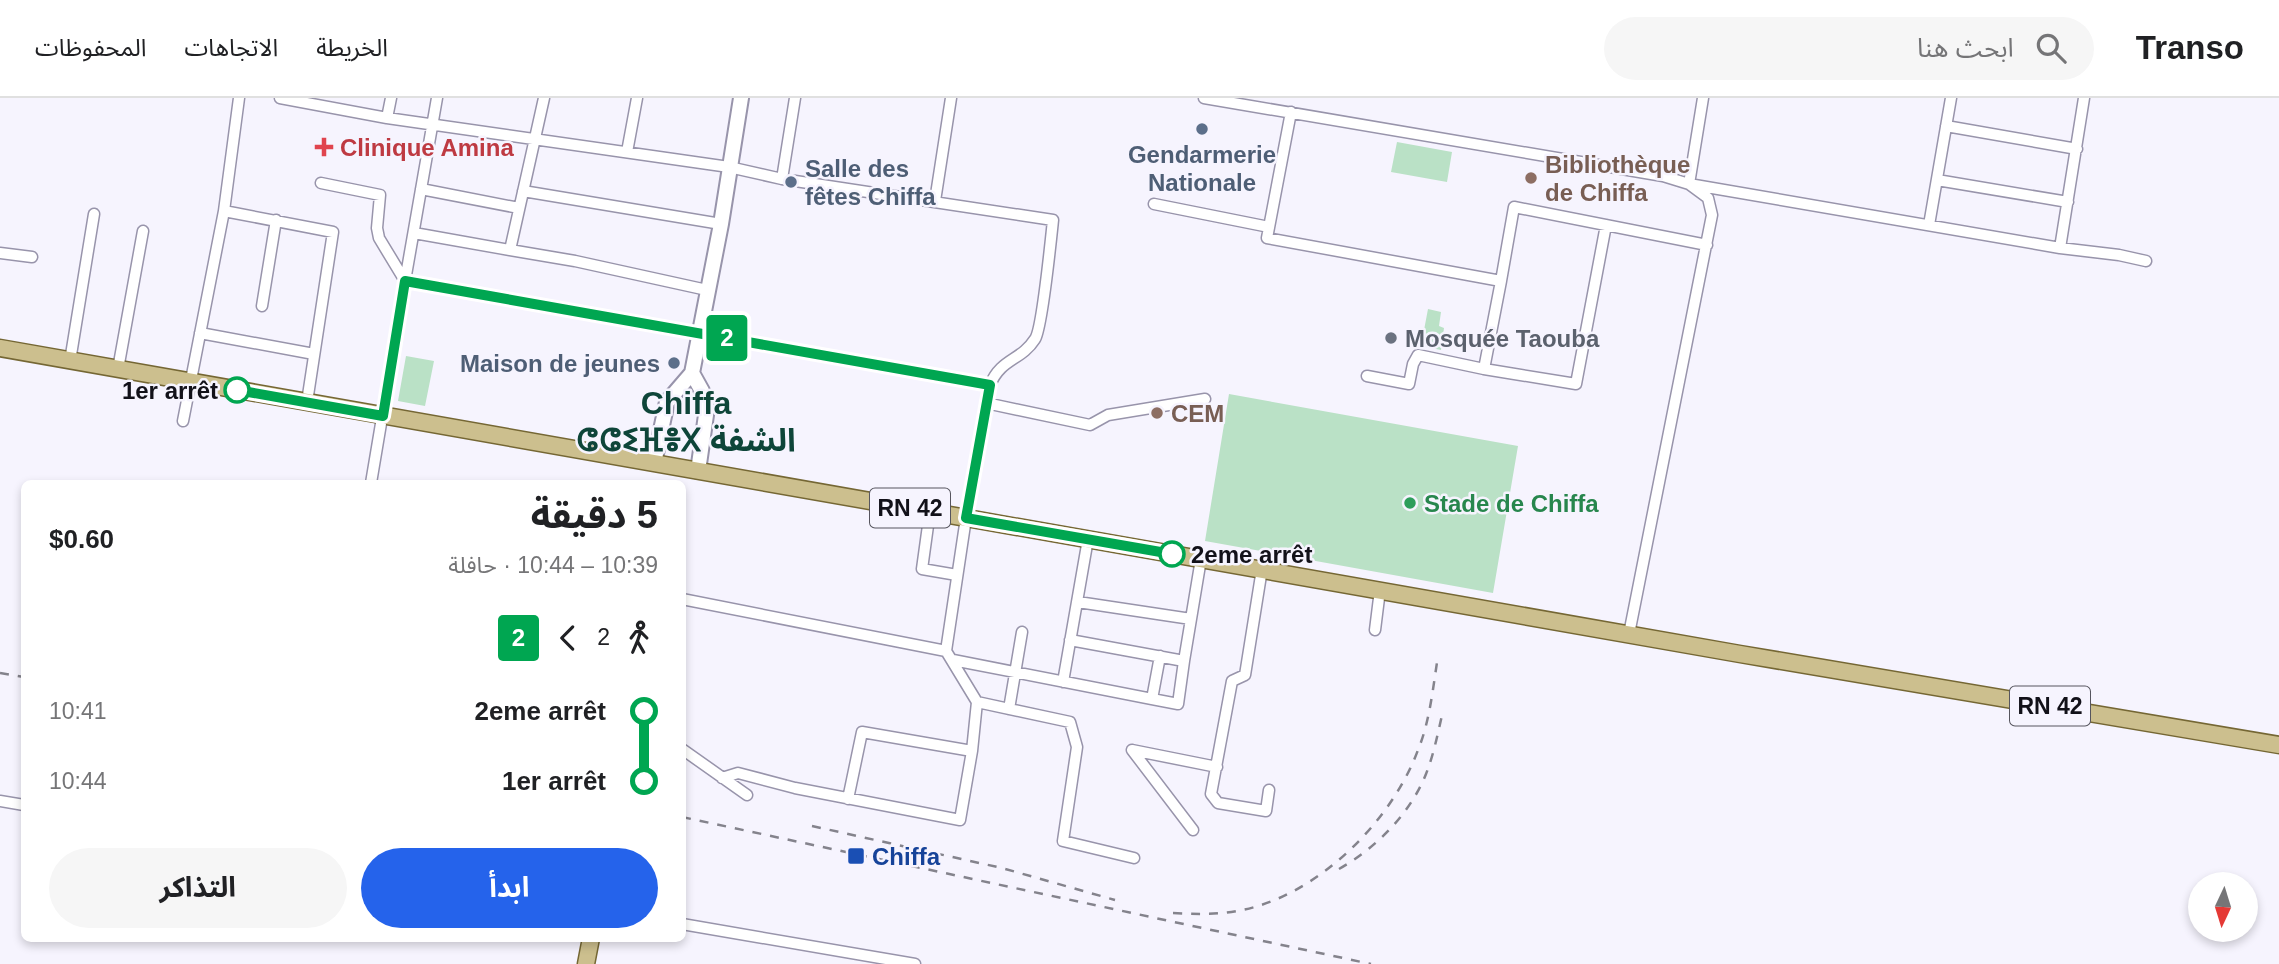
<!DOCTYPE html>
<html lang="ar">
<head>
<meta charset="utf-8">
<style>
	body { margin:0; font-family:Helvetica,"Noto Sans Arabic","Noto Sans Tifinagh",sans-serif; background:#f6f6f6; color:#202124; direction:rtl; height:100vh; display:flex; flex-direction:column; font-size:26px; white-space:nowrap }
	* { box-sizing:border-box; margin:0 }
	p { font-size:23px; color:#757577 }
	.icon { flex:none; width:38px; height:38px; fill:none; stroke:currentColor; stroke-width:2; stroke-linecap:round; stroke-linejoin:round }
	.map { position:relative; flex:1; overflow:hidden; direction:ltr }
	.sheet { position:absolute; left:21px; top:382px; width:665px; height:462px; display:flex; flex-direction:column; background:#fff; border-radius:10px; box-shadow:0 4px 10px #0003; direction:rtl }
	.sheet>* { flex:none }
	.badge { padding:0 14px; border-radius:5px; font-size:24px; line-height:46px }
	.needle { width:46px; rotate:184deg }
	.buttons { position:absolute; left:2188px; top:774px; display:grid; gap:14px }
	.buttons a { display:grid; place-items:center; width:70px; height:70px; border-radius:50%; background:#fff; box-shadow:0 4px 10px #0003; font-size:35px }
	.map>.badge { position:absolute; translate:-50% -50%; box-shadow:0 0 0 4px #fff }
	.legs { display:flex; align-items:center; gap:10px; height:77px; padding:0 28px; font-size:23px }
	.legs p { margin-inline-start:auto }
	.head { display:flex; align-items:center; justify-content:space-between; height:119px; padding:0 28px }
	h1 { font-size:38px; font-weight:700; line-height:52px }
	.cta { display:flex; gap:14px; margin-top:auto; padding:14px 28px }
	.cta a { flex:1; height:80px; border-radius:42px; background:#2563eb; color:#fff; font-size:28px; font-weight:700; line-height:80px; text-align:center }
	.cta a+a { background:#f6f6f6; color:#202124 }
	ul { padding:0 28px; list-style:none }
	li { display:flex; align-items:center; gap:24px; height:70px; font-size:26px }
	li i { display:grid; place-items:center; width:10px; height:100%; margin:0 9px; background:currentColor }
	li i::after { content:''; width:18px; height:18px; margin:-9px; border:5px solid; border-radius:50%; background:#fff }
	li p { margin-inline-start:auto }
	li:first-child i { background:linear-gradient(#0000 50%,currentColor 0) }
	li:last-child i { background:linear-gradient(currentColor 50%,#0000 0) }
	header { display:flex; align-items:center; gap:42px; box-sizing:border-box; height:98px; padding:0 35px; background:#fff; border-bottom:2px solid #e0e0e0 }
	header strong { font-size:33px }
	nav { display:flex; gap:38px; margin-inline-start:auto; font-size:24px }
	.search { width:490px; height:63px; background:#f6f6f6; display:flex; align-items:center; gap:18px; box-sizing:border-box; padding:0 24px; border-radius:38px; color:#757577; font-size:26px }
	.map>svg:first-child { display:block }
	.garden { fill:#bae1c6 }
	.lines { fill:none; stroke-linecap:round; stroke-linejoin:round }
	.minor-casing { stroke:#9894ab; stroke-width:13 }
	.secondary-casing { stroke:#9894ab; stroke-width:18 }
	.primary-casing { stroke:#756734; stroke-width:19 }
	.minor { stroke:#fff; stroke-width:10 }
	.secondary { stroke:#fff; stroke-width:14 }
	.primary { stroke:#ccbf8e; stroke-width:16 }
	.rail { stroke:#84838c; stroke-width:2.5; stroke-dasharray:9 9; stroke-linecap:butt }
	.line-1-casing { stroke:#fff; stroke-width:16 }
	.line-1 { stroke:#00a651; stroke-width:10 }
	.service-dot { fill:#5c6f8a; stroke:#f6f4fe; stroke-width:2.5 }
	.health-dot { fill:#e0444e; stroke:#f6f4fe; stroke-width:2.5 }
	.education-dot { fill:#8d6e63; stroke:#f6f4fe; stroke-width:2.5 }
	.worship-dot { fill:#6b7280; stroke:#f6f4fe; stroke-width:2.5 }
	.stop-1-dot { fill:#fff; stroke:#00a651; stroke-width:3.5 }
	.leisure-dot { fill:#2e9e5b; stroke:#f6f4fe; stroke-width:2.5 }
	.transit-dot { fill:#1a4fb4; stroke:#f6f4fe; stroke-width:2.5 }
	.labels { text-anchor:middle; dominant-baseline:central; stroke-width:5; stroke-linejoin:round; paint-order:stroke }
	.shield { fill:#f6f4fe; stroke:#56555e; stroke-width:2 }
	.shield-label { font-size:23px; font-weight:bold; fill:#121119 }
	.health-label { font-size:24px; font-weight:bold; fill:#be3a42; stroke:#f6f4fe; text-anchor:start }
	.service-label { font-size:24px; font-weight:bold; fill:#4e5e75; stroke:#f6f4fe }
	.education-label { font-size:24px; font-weight:bold; fill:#785e54; stroke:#f6f4fe; text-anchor:start }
	.worship-label { font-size:24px; font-weight:bold; fill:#5b616d; stroke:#f6f4fe; text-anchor:start }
	.stop-label { font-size:24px; font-weight:bold; fill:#121119; stroke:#f6f4fe; text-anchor:end }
	.leisure-label { font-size:24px; font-weight:bold; fill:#27864d; stroke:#f6f4fe; text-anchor:start }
	.transit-label { font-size:24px; font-weight:bold; fill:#164399; stroke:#f6f4fe; text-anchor:start }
	.district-label { font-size:32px; font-weight:bold; fill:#0e4539; stroke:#f6f4fe }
</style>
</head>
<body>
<header>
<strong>Transo</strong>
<div class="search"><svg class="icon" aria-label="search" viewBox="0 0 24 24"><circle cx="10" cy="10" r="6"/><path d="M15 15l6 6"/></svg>ابحث هنا</div>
<nav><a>الخريطة</a><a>الاتجاهات</a><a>المحفوظات</a></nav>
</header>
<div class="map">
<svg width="2279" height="866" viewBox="0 0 2279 866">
	<rect width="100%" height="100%" fill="#f6f4fe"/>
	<!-- garden -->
	<path class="garden" d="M1397,44L1452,54L1447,84L1391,74Z
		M1428,211L1441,214L1439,228L1444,230L1441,252L1421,248Z
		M406,258L434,263L425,308L398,303Z
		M1229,296L1518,348L1493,495L1205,443Z"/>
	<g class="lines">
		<!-- minor casing -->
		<g class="minor-casing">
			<path id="minor" d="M280,0L387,20L729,69L782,81L1053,122C1051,141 1042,231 1035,241C1021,263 1001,260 990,287L966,420L946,553L682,501
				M1204,0L1663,78L1689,86L1708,100L1712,117L1629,536
				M1703,0L1689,86L2060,150L2084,0
				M1291,14L1267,140L1501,183L1514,109L1707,147
				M387,20L391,0
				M1946,28L2077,51
				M627,54L637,0
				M782,81L795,0
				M1937,82L2068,104
				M321,85L380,97L377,130L379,140L405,183
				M421,91L519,110
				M523,93L721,126
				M935,103L951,0
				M1154,106L1269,129
				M224,113L333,134L307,304
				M1929,127L1951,0
				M414,135L510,152L544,0
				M2060,150L2119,157L2146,163
				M510,152L575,163L707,192
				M0,155L32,159
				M405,183L437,0
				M1501,183L1484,271L1576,286L1606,127
				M262,208L276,122
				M200,235L314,256
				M70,263L94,116
				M118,271L143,133
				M1367,278L1409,286L1413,266L1418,257L1484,271
				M986,305L1090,327L1108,317L1205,301
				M183,323L224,113L239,0
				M371,385L405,183L990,287
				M930,413L922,471L957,477
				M1262,471L1245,577L1232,583L1211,696L1218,705L1266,713L1269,692
				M1078,504L1191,521
				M1375,532L1380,492
				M1070,542L1184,563L1201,461
				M953,562L1152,601L1160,558
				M1063,584L1088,441
				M1152,601L1178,606L1184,563
				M977,604L1070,624L1077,649L1063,743L1134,760
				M1009,611L1022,534
				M682,651L747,697
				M1132,652L1193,732
				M1132,652L1217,669
				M722,680L738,675L795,690L960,722L972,653L977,604L946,553
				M848,701L862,634L972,653
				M0,703L24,707
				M682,826L915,866"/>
		</g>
		<!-- secondary casing -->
		<g class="secondary-casing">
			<path id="secondary" d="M654,365L667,304L692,275
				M698,373L707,310L702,293L692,275L721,126L741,0"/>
		</g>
		<!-- primary casing -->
		<g class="primary-casing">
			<path id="primary" d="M0,250L1740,556L2279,647
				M586,866L591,840"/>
		</g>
		<!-- minor -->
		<use href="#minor" class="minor"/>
		<!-- secondary -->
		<use href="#secondary" class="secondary"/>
		<!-- primary -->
		<use href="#primary" class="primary"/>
		<!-- rail -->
		<path class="rail" d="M0,575L24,579
			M682,719L1371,866
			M812,728L1002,770L1115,802
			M1339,771C1376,750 1410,716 1426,676C1434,656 1438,634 1443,613
			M1173,815C1195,816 1215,817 1237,813C1315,800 1391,725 1418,652C1430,623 1433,589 1438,558"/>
	</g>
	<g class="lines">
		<!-- line-1 casing -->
		<g class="line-1-casing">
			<path id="line-1" d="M237,292L383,318L405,183L990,287L966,420L1172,456"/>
		</g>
		<!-- line-1 -->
		<use href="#line-1" class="line-1"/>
	</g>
	<!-- markers -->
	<g class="service-dot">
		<circle cx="1202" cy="31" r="7"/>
		<circle cx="791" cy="84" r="7"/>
		<circle cx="674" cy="265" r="7"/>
	</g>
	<path class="health-dot" d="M320.5 38.5h7v7h7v7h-7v7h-7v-7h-7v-7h7z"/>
	<g class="education-dot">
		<circle cx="1531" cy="80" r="7"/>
		<circle cx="1157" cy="315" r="7"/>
	</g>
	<circle class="worship-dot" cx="1391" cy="240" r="7"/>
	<g class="stop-1-dot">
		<circle cx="237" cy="292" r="12"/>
		<circle cx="1172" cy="456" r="12"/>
	</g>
	<circle class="leisure-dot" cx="1410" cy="405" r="7"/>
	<rect class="transit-dot" x="847" y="749" width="18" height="18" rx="3.5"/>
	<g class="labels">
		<!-- shield labels -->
		<g class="shield">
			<rect x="870" y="390.5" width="80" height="39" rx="5"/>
			<rect x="2010" y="588.5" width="80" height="39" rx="5"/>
		</g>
		<g class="shield-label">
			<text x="910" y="410">RN 42</text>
			<text x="2050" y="608">RN 42</text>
		</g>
		<!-- health labels -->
		<g class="health-label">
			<text x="340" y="49">Clinique Amina</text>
		</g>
		<!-- service labels -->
		<g class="service-label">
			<text x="1202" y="56">Gendarmerie<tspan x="1202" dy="28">Nationale</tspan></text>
			<text x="805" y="70" text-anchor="start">Salle des<tspan x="805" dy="28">fêtes Chiffa</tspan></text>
			<text x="660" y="265" text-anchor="end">Maison de jeunes</text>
		</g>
		<!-- education labels -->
		<g class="education-label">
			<text x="1545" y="66">Bibliothèque<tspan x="1545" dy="28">de Chiffa</tspan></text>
			<text x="1171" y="315">CEM</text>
		</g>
		<!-- worship labels -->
		<g class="worship-label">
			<text x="1405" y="240">Mosquée Taouba</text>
		</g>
		<!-- stop labels -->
		<g class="stop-label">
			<text x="218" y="292">1er arrêt</text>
			<text x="1191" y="456" text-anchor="start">2eme arrêt</text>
		</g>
		<!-- leisure labels -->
		<g class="leisure-label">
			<text x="1424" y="405">Stade de Chiffa</text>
		</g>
		<!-- transit labels -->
		<g class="transit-label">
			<text x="872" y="758">Chiffa</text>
		</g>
		<!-- district labels -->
		<g class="district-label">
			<text x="686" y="305">Chiffa<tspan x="686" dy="37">ⵛⵛⵉⴼⴻⵝ الشفة</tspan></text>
		</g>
	</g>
</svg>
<div class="buttons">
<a><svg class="needle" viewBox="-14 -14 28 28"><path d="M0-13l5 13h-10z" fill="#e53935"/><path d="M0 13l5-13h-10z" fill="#757577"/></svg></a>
</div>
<b class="badge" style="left:727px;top:240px;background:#00a651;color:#fff">2</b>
<section class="sheet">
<div class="head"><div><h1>5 دقيقة</h1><p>10:39 – 10:44 · حافلة</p></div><b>$0.60</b></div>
<div class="legs"><svg class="icon" aria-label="walk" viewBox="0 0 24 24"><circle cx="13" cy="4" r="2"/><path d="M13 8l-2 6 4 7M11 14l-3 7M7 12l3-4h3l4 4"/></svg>2<svg class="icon" aria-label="back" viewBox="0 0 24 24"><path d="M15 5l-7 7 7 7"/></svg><b class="badge" style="background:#00a651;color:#fff">2</b></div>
<ul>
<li><i style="color:#00a651"></i><b>2eme arrêt</b><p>10:41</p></li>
<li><i style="color:#00a651"></i><b>1er arrêt</b><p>10:44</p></li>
</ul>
<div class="cta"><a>ابدأ</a><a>التذاكر</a></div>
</section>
</div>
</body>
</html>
